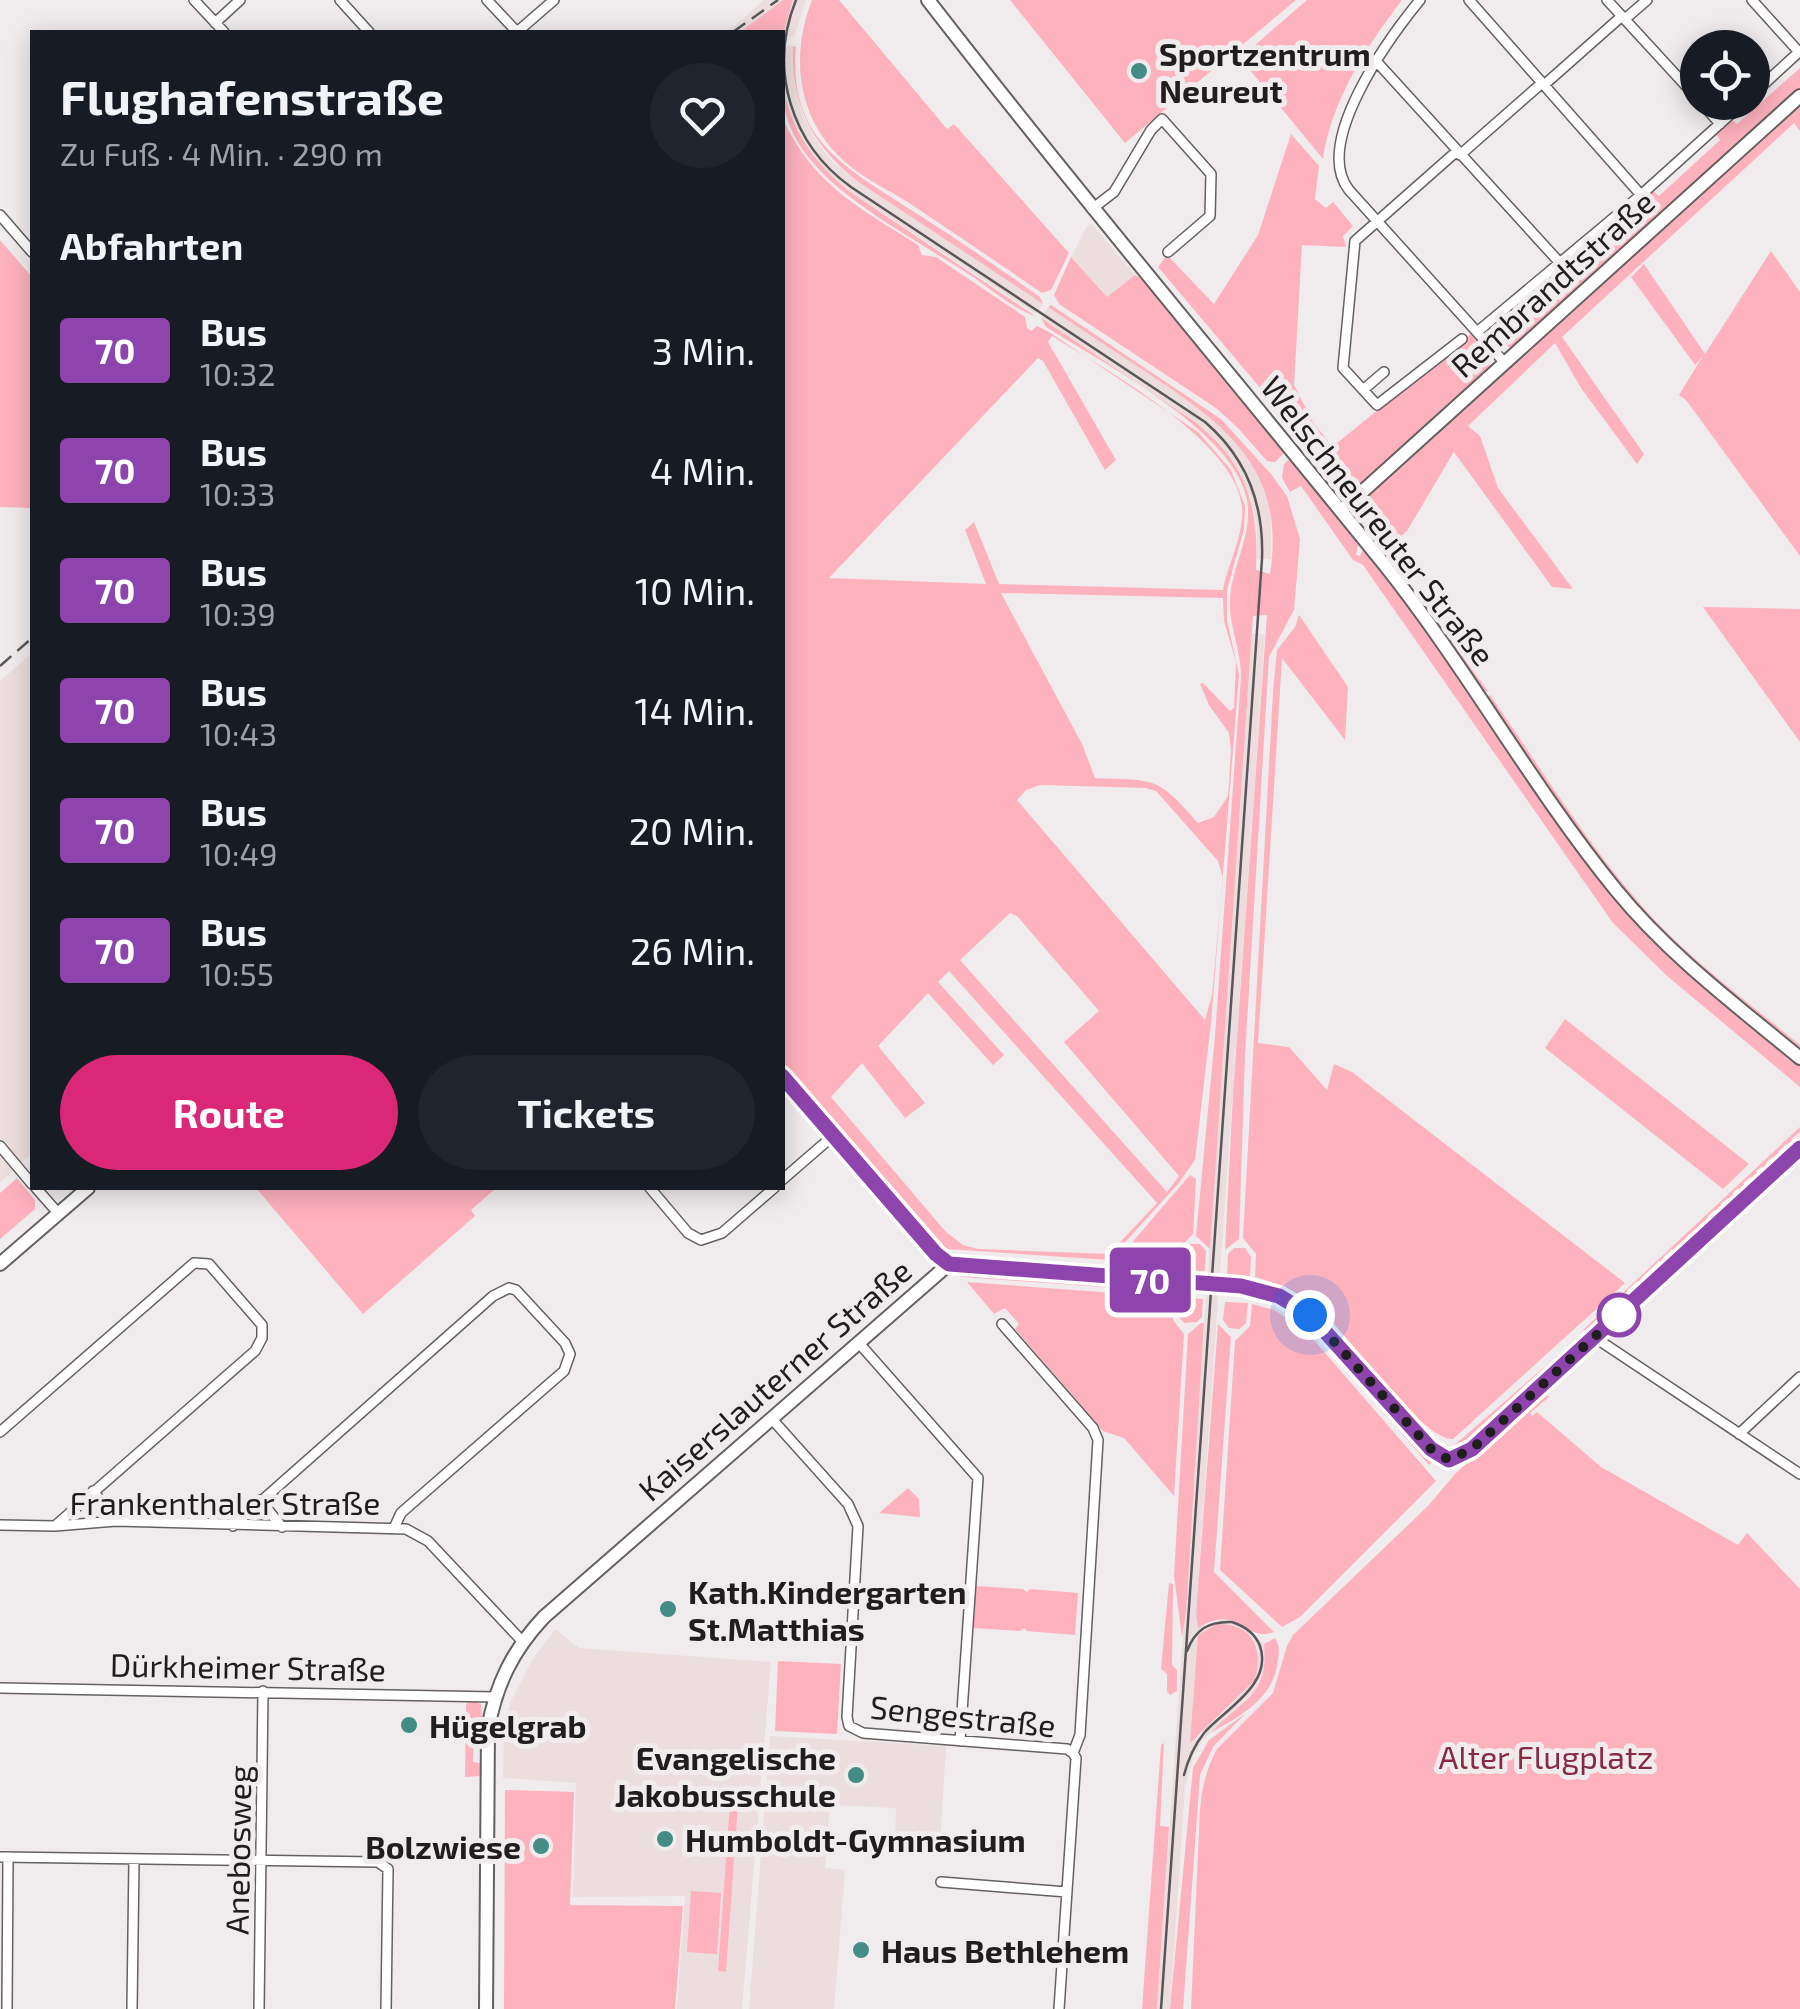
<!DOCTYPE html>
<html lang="de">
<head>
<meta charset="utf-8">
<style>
	body { margin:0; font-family:"Exo 2",sans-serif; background:#20242c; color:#f1f3f6; height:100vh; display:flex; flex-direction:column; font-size:38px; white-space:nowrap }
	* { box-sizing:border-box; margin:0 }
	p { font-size:32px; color:#9ea1a6 }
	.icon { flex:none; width:55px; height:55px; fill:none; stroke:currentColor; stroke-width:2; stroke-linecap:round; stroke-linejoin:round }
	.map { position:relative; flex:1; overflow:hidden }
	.sheet { position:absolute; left:30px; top:30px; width:755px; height:1160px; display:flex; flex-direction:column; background:#171b24; border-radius:0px; box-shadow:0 5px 25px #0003 }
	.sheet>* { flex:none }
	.badge { padding:0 20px; border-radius:8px; font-size:35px; line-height:65px }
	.tools { position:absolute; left:1680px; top:30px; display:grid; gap:20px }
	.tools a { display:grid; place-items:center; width:90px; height:90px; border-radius:50%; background:#171b24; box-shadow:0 5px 25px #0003; font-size:50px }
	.you { position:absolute; width:50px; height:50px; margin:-25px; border:8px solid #fff; border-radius:50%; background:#1a73e8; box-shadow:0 0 0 15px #1a73e833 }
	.map>.badge { position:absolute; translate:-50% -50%; box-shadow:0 0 0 5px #fff }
	h2 { padding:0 30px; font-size:38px; line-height:90px }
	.round { display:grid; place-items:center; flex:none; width:105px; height:105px; border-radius:52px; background:#20242c }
	.headline { display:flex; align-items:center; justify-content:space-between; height:170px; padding:0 30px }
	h1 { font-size:48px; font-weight:700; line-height:75px }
	.cta { display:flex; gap:20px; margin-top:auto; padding:20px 30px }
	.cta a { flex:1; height:115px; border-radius:60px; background:#db2777; color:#fff; font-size:40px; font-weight:700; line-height:115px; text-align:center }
	.cta a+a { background:#20242c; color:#f1f3f6 }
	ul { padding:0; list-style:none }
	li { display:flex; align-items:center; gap:30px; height:120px; padding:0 30px }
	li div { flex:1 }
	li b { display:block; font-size:38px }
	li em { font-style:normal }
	li .badge { min-width:110px; font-weight:700; text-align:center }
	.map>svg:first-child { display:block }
	.built { fill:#ecdedf; fill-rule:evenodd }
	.green { fill:#feb2be; fill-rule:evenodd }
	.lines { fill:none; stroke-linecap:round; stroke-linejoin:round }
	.street-casing { stroke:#656161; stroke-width:12 }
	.secondary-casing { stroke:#656161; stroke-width:16 }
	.street { stroke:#fff; stroke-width:9 }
	.secondary { stroke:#fff; stroke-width:12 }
	.tram { stroke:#595758; stroke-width:2.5 }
	.rail { stroke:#595758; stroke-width:2.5; stroke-dasharray:15 8; stroke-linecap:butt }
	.secondary-bridge-casing { stroke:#656161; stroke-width:16; stroke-linecap:butt }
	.secondary-bridge { stroke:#fff; stroke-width:12 }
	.line-casing { stroke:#fff; stroke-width:22 }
	.line { stroke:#8e44ad; stroke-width:15 }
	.walk { stroke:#1f1d1e; stroke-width:10; stroke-dasharray:0 18 }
	.poi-dot { fill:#458c87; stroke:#f0ebec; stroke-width:4 }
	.stop-dot { fill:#fff; stroke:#8e44ad; stroke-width:5 }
	.labels { text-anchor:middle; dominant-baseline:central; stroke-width:10; stroke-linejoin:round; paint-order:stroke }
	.poi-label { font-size:32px; font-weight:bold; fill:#1f1d1e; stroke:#f0ebec; text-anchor:start }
	.street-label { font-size:32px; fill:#1f1d1e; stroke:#f0ebec }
	.park-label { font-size:32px; fill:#882a42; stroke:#f0ebec }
</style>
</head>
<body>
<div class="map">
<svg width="1800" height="2009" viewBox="0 0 1800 2009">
	<rect width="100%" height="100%" fill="#f0ebec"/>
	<!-- built -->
	<path class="built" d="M764,0H783L740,32H727Z
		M793,0H806L794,37L783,35Z
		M782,45L793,46L794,82L802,114L818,143L833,162L860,183L1043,304L1036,314L849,191L827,172L805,144L786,105L783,87Z
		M1092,224L1135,275L1107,297L1071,257L1087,226Z
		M1048,307L1205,411L1232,437L1252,462L1267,496L1271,522V559H1257V526L1251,499L1238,468L1218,441L1195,422L1041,318Z
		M1252,633L1265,634L1196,1613L1198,1627L1227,1619L1246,1626L1264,1644L1266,1668L1256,1689L1203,1740L1193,1757L1185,1787L1170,2009H1157ZM1250,1634L1259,1650L1254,1681L1193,1743Z
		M32,653V1153L0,1183V681Z
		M555,1629L579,1648L771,1662L742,2009H677L685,1896L573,1897L576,1783L503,1778L504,1735L510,1703L531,1662Z
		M770,1736L946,1746L940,1843L895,1840L896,1808L830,1805L825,1868L845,1870L834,2009H749Z"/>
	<!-- green -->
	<path class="green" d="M783,0H793L783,35L782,32H740Z
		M812,0H839L947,129L954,124L1069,253L1051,290L1042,293C1000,264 957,235 915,207C892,191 865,180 844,161C797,119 790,57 812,0Z
		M1010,0H1296L1125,143Z
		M1307,0H1402C1367,46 1331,101 1323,159L1240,58Z
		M793,46L796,47C787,143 852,171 919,215C960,241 1000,269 1040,297L1043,304L860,183C814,148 790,105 793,46Z
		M1800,68V87L1513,347H1499L1491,340C1487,329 1493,324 1502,318L1506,323L1560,279L1556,273L1573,259L1578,264L1637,215L1633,209L1653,191L1659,196L1720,140L1716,134L1732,120L1737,124Z
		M783,87C791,130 815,164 849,191L1035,316C1013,309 990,288 970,275C922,243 844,203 809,158C793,138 782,113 783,87Z
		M1800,101V131L1794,123L1562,337L1644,454L1637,464L1581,388L1555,343L1468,426L1480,436L1498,488L1573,589L1552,587L1454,452L1459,443L1407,531L1387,547L1356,506Z
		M783,119C813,185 860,208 918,245L922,255L936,257L1025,317L1027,328L1031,331L1037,326L1049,332L1198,432L1231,470L1245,506L1244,529L1227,590V620L1239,675L1211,1023L1195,1160L1178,1184L1109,1260L947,1249L884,1177L880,1179L783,1067ZM1052,336C1105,369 1237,442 1242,507C1244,537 1228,562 1223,590L999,584L974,522L965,530L986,584L829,578L1038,358L1043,361L1105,470L1116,460L1048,342ZM1001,593L1223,598L1224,621L1236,662L1234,708L1230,711L1203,683L1200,684L1209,705L1229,733L1231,750L1228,796L1214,817L1198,823C1156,775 1156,781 1095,778L1082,744ZM1040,785L1146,788L1156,791L1218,861L1223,878L1212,995L1205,1020L1017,800L1026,790ZM1010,913L1017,916L1099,1011L1064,1042L1179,1176L1167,1192L960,960ZM949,971L1157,1203L1109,1254L978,1249L963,1245L946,1232L831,1097L862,1063L905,1118L925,1103L878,1046L928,993L993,1065L1004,1055L938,982Z
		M1291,134L1319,166L1315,199L1326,208L1333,202L1353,226L1343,236L1346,247L1302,245L1294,385L1313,422L1328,441L1320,448L1310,447L1158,267L1167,255L1214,304L1258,235Z
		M0,240L32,277V508L0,507Z
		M1771,251L1800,292V556L1686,400L1679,395L1703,356L1695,365L1631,277L1644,264L1705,354Z
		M1071,257L1107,297L1135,275L1143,280L1251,407L1285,452L1275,462L1267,461L1238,428L1216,408L1059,304L1054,295Z
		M1051,305L1221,419L1271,474L1287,496L1300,539L1294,610L1269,657L1245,1056L1239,1239L1225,1250L1233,1094L1267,615L1253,616L1210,1249L1196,1236L1215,1036L1241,676C1241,650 1229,627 1230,601C1231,565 1255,533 1246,496C1230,429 1103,363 1046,327L1041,318L1195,422C1247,463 1259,506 1256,570L1270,574C1286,472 1229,427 1152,376C1117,353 1082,330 1048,307Z
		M1472,333C1482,345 1495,354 1488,370L1350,495L1345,494L1319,460L1320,457Z
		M1291,458L1358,545L1356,555L1360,556L1363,550L1417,619L1578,847L1632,917L1691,975L1800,1064V1087L1666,975L1613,923L1363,565L1353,560L1301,486L1290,492L1282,478L1284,464Z
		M1355,511L1488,691L1484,693Z
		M1703,607L1800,609V742Z
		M1299,615L1348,687L1345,740L1282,658L1258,1043L1289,1047L1327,1090L1334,1064L1352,1072L1625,1283L1453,1439C1419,1439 1348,1332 1317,1307C1298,1292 1277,1283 1255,1277L1256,1254L1243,1238L1273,692L1277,650L1295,627Z
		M1490,695C1541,768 1589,848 1649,914C1694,963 1749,1003 1800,1045V1050C1747,1006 1692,964 1644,914C1584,850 1538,770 1487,697Z
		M1565,1019L1749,1164L1723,1189L1545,1048Z
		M1800,1127V1132L1791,1139L1796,1145L1792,1149L1786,1144L1778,1152L1783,1158L1777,1163L1772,1157L1766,1162L1771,1168L1767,1172L1761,1167L1756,1171L1762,1178L1756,1182L1750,1177L1743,1183L1748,1190L1744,1194L1738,1188L1732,1193L1738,1200L1734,1203L1728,1198L1720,1204L1726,1211L1721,1216L1714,1210L1707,1217L1712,1223L1678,1254L1672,1249L1663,1257L1668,1263L1665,1266L1659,1261L1642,1277L1647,1283L1643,1286L1637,1281L1627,1290L1632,1296L1629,1299L1623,1294L1618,1299L1620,1302L1592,1333L1583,1330Z
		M1190,1175L1196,1179L1193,1234L1179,1248L1177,1265L1117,1260Z
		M17,1178L35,1200V1209L0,1239V1193Z
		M256,1188H496L471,1210L475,1216L363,1314Z
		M1188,1244H1200L1206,1251L1205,1271L1181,1270L1183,1249Z
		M1234,1248H1245L1251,1257L1250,1276L1227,1275L1228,1254Z
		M956,1255L1105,1266L1101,1270L956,1260Z
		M960,1272L1106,1282L1156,1291L963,1277Z
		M967,1282L1168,1297L1172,1302L1173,1320L1184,1334L1174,1496L1124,1438L1103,1431L1015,1329L1019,1324L1005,1308L994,1314Z
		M1254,1282C1319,1282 1393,1406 1445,1446C1409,1432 1353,1349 1322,1318C1302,1300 1277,1292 1254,1282Z
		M1180,1297L1203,1299L1202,1317L1197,1322L1184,1323L1178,1316Z
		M1225,1302L1248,1303L1246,1323L1239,1329L1229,1328L1223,1320Z
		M1252,1304L1274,1310L1306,1331L1436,1481L1300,1617L1282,1627L1220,1570L1235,1341L1250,1326Z
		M1293,1313L1331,1343L1433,1461L1429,1465L1326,1346Z
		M1201,1323H1204L1186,1612L1182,1637L1174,1576L1188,1334Z
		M1218,1324L1231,1337L1214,1572L1274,1632C1245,1644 1241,1602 1198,1628L1196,1614Z
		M1580,1336L1584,1339L1476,1440L1464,1447L1451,1448Z
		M1544,1392L1549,1397L1530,1413L1532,1416L1537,1412L1601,1467L1738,1545L1747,1533L1800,1589V2009H1191L1200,1810C1202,1788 1206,1769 1217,1749L1273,1693L1287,1646L1293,1635L1428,1506L1455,1474Z
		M908,1488L919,1499L920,1517L879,1513Z
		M1169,1583L1173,1584L1172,1665L1177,1670V1691L1170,1695L1167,1691V1674L1161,1669Z
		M976,1586L1023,1589L1027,1592L1030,1589L1078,1593L1075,1635L1027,1631L1024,1628L1020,1631L973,1628Z
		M1217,1624C1253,1623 1265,1650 1254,1681L1190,1743L1198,1635Z
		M1275,1638C1280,1646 1279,1651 1278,1661C1273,1700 1242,1714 1211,1733C1243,1697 1269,1697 1264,1644Z
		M778,1661L841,1664L837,1734L775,1731Z
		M469,1700L481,1704L482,1720L474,1721L473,1762L481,1763L480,1776L465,1777L466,1705Z
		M1246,1713L1213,1747L1200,1775L1183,2009H1170L1193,1768L1209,1740Z
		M1164,1743L1160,1826L1169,1827L1157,2009H1142L1161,1745Z
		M731,1789H739L726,1972L718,1971Z
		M505,1790L574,1792L570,1905L683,1906L675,2009H504Z
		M691,1891L721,1893L717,1954L687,1952Z"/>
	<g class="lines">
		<!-- street casing -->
		<g class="street-casing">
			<path id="street" d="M194,0L224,32
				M340,0L369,32
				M487,0L517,32
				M1420,0C1389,38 1312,143 1349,190L1504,362
				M1469,0L1641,195
				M1607,0L1698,99
				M1752,0L1799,52
				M1625,19L1647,0
				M215,23L240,0
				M517,32L554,0
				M1376,61L1560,263
				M1544,85L1622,16
				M1752,95L1800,51
				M1701,102L1720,124
				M1457,151L1355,241L1343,368L1377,405L1462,339
				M1460,155L1542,83
				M1092,209L1114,192L1151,130L1162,119L1211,174L1210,216L1168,252
				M0,215L32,252
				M1477,332L1641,195L1744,102
				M1363,390L1384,372
				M0,1146L32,1184
				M782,1180L834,1135
				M36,1188L58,1213
				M650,1188L688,1233L701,1240L722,1233L774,1188
				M1002,1324L1093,1428L1098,1440L1080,1735L1073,1753L1076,1758L1059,2009
				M1594,1337L1800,1474
				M858,1342L978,1478L960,1741
				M771,1418L848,1504L858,1526L847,1717L849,1726L863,1733L1067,1749L1073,1753
				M0,1432L194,1263L209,1264L262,1325V1338L255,1351L55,1526
				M1739,1434L1800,1377
				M93,1491L116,1521
				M260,1500L282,1527
				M0,1525L55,1526L116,1521L406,1529L428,1541L522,1641
				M233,1526L493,1296L509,1288L516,1290L565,1343L570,1354L564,1371L401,1513L394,1528
				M0,1688L495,1697
				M0,1857L378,1862L388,1869L386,2009
				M941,1882L1067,1892
				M7,2009L8,1857
				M132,2009L134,1860
				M259,2009L263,1691"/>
		</g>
		<!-- secondary casing -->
		<g class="secondary-casing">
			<path id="secondary" d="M928,0C1076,191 1232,376 1384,564C1467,668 1532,787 1616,890C1669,955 1736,1005 1800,1058
				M1341,511L1800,96
				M782,1076L936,1254L949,1264
				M0,1264L88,1188
				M1228,1285L1279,1295L1310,1315L1431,1449C1447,1462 1456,1460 1472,1449L1800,1148
				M486,2009L488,1729C496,1684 513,1650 544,1617L949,1264L1200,1283"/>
		</g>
		<!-- street -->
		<use href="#street" class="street"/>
		<!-- secondary -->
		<use href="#secondary" class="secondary"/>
		<!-- tram -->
		<path class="tram" d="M796,0C768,69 791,144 851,187L1205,422C1247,458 1264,505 1262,559L1161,2009
			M1184,1775C1188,1759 1194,1746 1204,1733C1225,1709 1273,1685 1260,1646C1255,1633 1244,1626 1232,1622C1208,1621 1195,1630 1187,1651"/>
		<!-- rail -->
		<path class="rail" d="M733,32L778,0
			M0,666L32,638"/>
		<!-- secondary-bridge casing -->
		<g class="secondary-bridge-casing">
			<path id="secondary-bridge" d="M1200,1283L1228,1285"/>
		</g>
		<!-- secondary-bridge -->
		<use href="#secondary-bridge" class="secondary-bridge"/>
	</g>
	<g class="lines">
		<!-- line casing -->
		<g class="line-casing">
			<path id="line" d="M782,1076L936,1254L949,1264L1241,1286L1279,1296L1310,1315L1431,1449L1449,1460L1472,1449L1800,1148"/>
		</g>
		<!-- line -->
		<use href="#line" class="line"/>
		<!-- walk -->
		<path class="walk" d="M1310,1315L1431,1449L1449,1460L1472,1449L1626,1308L1619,1315"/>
	</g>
	<!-- markers -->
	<g class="poi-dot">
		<circle cx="1139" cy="71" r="10"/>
		<circle cx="668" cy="1609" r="10"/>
		<circle cx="409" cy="1725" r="10"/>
		<circle cx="856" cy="1775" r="10"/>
		<circle cx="665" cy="1839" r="10"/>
		<circle cx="541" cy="1846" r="10"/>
		<circle cx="861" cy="1950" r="10"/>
	</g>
	<circle class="stop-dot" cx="1619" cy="1315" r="20"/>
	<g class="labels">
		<!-- poi labels -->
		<g class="poi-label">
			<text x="1159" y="53">Sportzentrum<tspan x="1159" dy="37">Neureut</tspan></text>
			<text x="688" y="1591">Kath.Kindergarten<tspan x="688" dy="37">St.Matthias</tspan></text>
			<text x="429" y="1725">Hügelgrab</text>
			<text x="836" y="1757" text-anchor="end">Evangelische<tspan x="836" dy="37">Jakobusschule</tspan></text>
			<text x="685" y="1839">Humboldt-Gymnasium</text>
			<text x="521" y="1846" text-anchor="end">Bolzwiese</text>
			<text x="881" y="1950">Haus Bethlehem</text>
		</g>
		<!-- street labels -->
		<g class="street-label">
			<text transform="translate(1552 283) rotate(-42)">Rembrandtstraße</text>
			<text transform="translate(1379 520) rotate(52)">Welschneureuter Straße</text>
			<text transform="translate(774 1379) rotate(-41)">Kaiserslauterner Straße</text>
			<text x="225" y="1502">Frankenthaler Straße</text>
			<text transform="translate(248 1666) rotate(1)">Dürkheimer Straße</text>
			<text transform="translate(963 1715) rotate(6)">Sengestraße</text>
			<text transform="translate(237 1850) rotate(-89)">Anebosweg</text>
		</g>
		<!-- park labels -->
		<g class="park-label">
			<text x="1546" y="1756">Alter Flugplatz</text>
		</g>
	</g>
</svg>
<div class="tools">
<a><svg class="icon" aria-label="locate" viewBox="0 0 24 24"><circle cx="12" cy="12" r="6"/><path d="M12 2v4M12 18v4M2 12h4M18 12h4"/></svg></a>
</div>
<div class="you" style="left:1310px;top:1315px"></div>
<b class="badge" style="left:1150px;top:1280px;background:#8e44ad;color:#fff">70</b>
<section class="sheet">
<div class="headline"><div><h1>Flughafenstraße</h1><p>Zu Fuß · 4 Min. · 290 m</p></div><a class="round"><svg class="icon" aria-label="heart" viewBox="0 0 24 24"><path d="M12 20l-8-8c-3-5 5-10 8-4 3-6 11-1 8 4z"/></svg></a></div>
<h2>Abfahrten</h2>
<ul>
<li><span class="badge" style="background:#8e44ad;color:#fff">70</span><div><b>Bus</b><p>10:32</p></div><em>3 Min.</em></li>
<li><span class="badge" style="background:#8e44ad;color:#fff">70</span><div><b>Bus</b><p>10:33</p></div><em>4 Min.</em></li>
<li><span class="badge" style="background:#8e44ad;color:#fff">70</span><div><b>Bus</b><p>10:39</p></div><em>10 Min.</em></li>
<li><span class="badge" style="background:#8e44ad;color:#fff">70</span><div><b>Bus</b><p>10:43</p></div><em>14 Min.</em></li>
<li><span class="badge" style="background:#8e44ad;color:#fff">70</span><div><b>Bus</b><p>10:49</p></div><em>20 Min.</em></li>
<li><span class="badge" style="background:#8e44ad;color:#fff">70</span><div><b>Bus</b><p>10:55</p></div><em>26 Min.</em></li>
</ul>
<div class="cta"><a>Route</a><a>Tickets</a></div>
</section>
</div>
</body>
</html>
